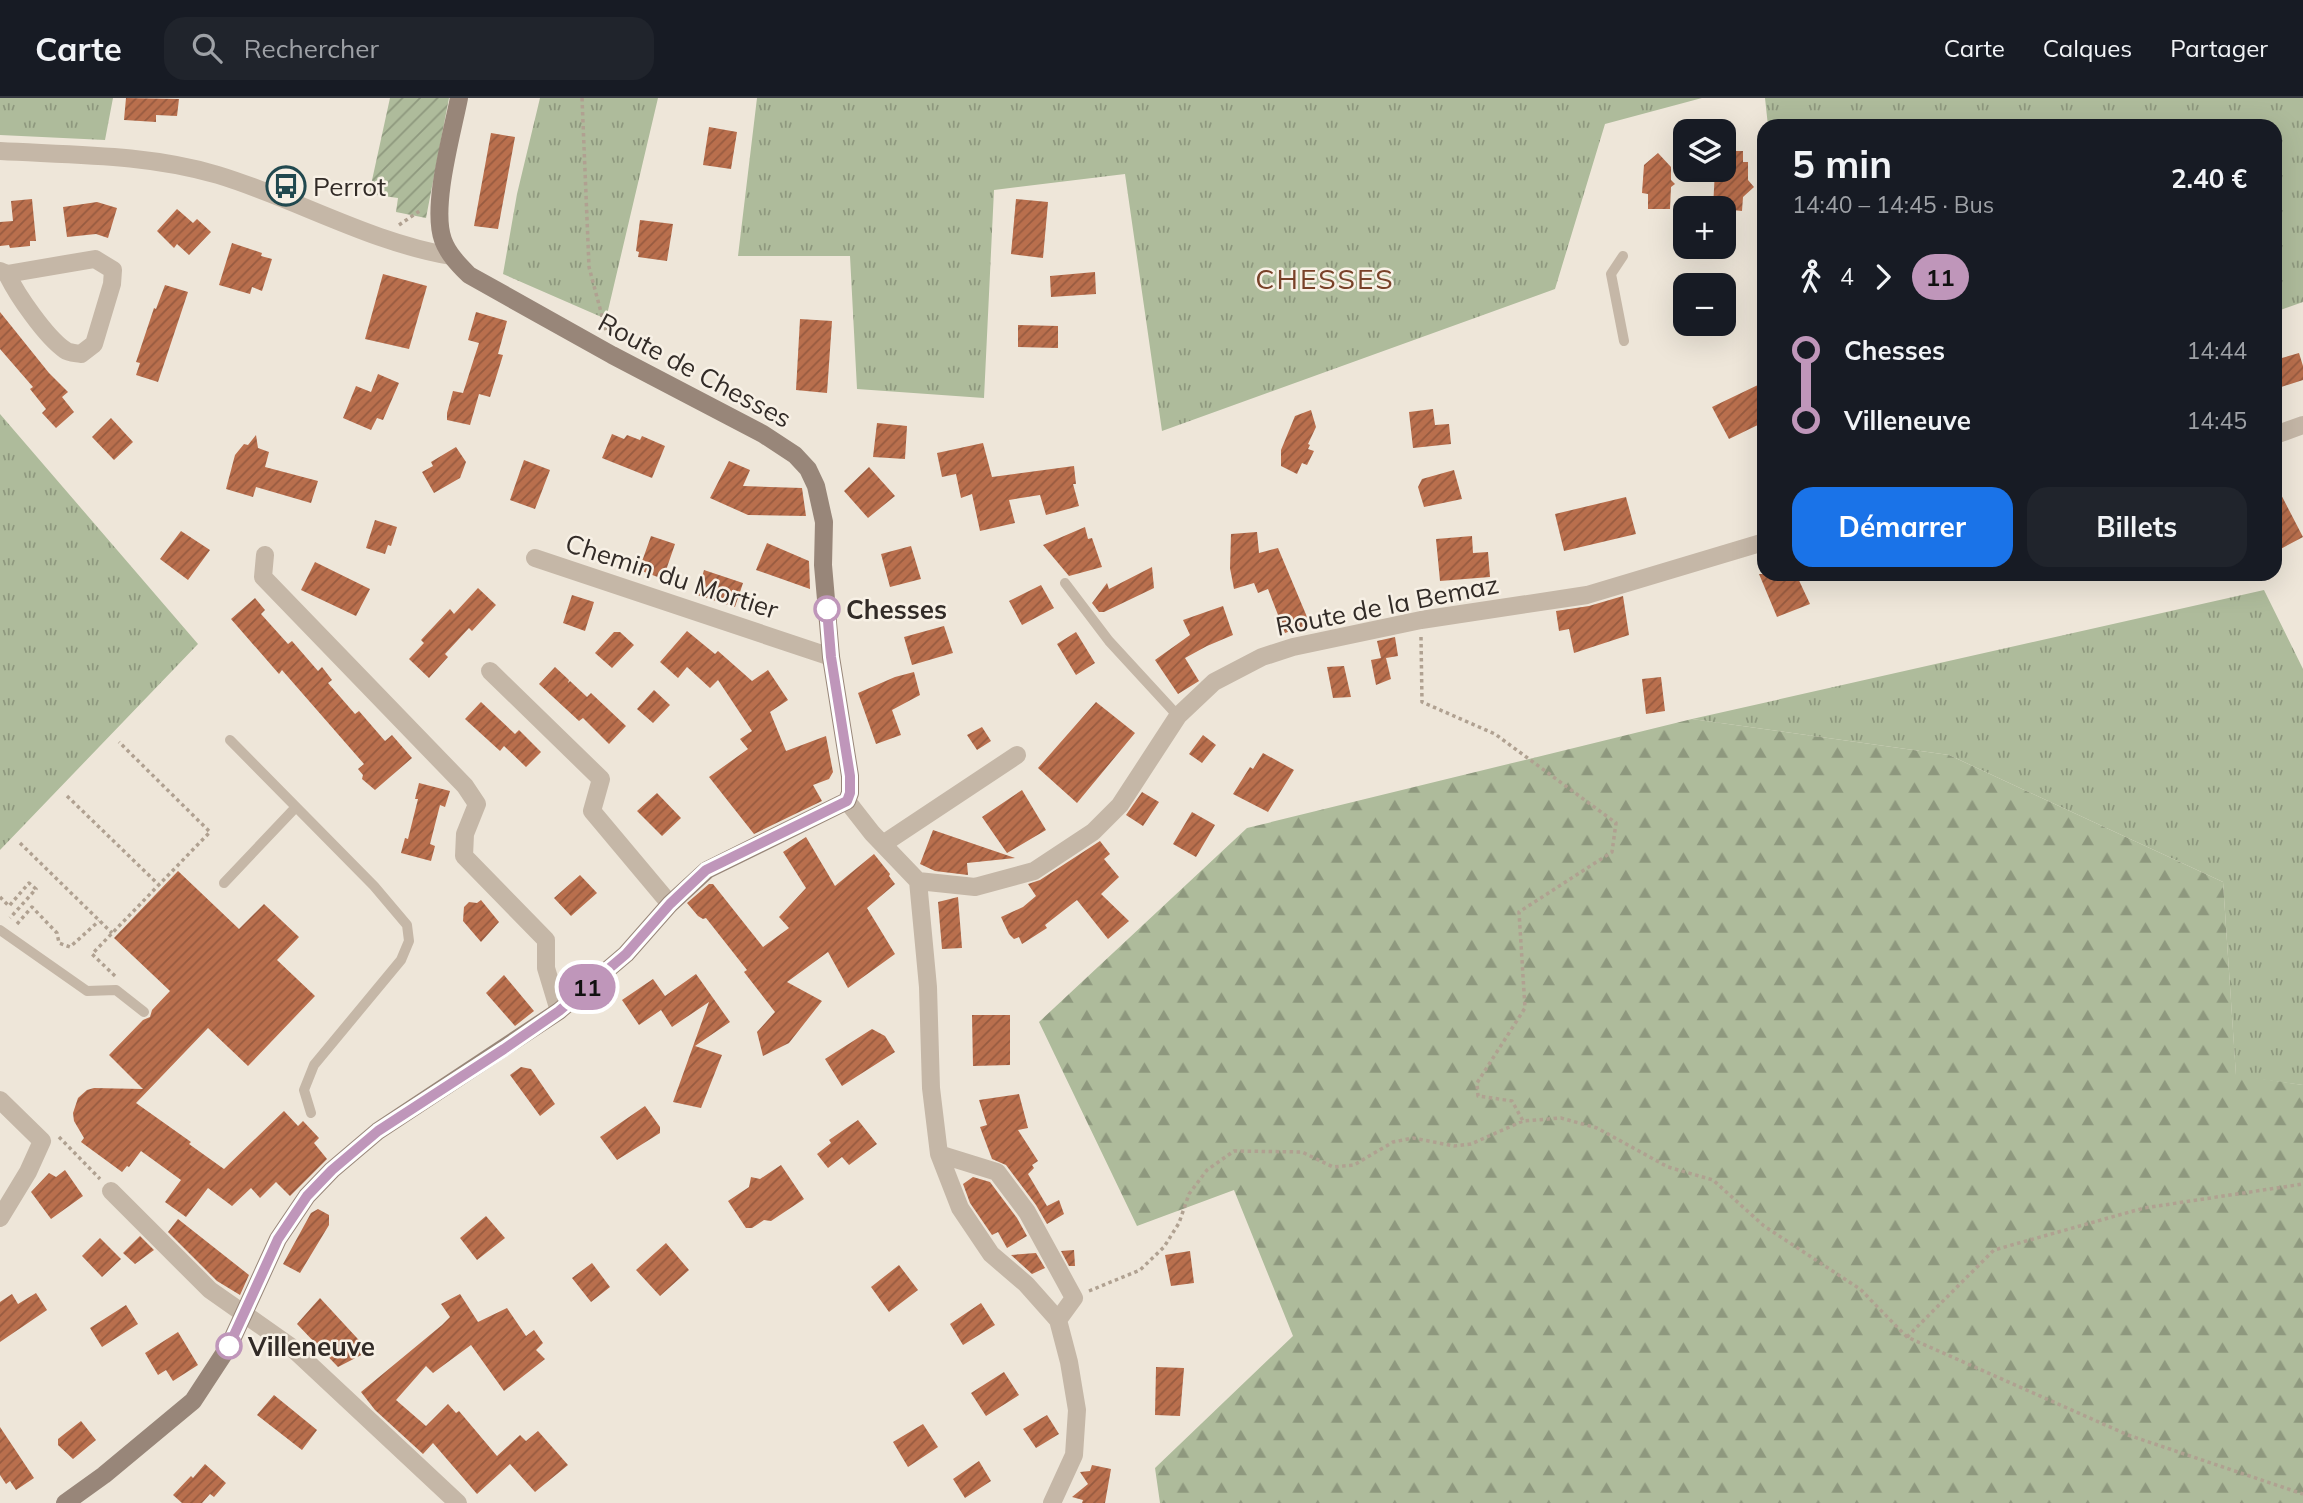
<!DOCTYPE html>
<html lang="fr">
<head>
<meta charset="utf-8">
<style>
	body { margin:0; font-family:Mulish,sans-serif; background:#20242c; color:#f1f3f6; height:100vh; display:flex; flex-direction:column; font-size:26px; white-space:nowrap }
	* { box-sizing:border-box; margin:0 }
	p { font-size:23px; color:#9ea1a6 }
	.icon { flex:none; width:38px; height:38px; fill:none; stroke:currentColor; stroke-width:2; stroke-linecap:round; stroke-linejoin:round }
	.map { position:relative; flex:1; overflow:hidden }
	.sheet { position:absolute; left:1757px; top:21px; width:525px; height:462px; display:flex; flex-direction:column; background:#171b24; border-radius:21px; box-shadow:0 7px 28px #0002 }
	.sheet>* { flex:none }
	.badge { padding:0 14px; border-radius:23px; font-size:24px; line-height:46px }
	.tools { position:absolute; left:1673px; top:21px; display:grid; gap:14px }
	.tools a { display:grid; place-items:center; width:63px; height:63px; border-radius:14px; background:#171b24; box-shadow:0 7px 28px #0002; font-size:35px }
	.map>.badge { position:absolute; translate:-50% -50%; box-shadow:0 0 0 4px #fff }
	.legs { display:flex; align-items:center; gap:10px; height:77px; padding:0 35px; font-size:23px }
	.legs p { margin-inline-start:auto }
	.head { display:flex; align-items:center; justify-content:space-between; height:119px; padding:0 35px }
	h1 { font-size:38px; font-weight:700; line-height:52px }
	.button { display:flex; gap:14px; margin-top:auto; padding:14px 35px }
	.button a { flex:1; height:80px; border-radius:21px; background:#1a73e8; color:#fff; font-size:28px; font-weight:700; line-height:80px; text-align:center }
	.button a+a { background:#20242c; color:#f1f3f6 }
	ul { padding:0 35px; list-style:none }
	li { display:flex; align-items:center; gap:24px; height:70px; font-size:26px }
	li i { display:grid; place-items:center; width:10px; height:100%; margin:0 9px; background:currentColor }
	li i::after { content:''; width:18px; height:18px; margin:-9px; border:5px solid; border-radius:50%; background:#171b24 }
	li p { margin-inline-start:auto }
	li:first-child i { background:linear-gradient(#0000 50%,currentColor 0) }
	li:last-child i { background:linear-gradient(currentColor 50%,#0000 0) }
	header { display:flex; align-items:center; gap:42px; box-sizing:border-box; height:98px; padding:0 35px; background:#171b24; border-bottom:2px solid #363941 }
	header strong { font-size:33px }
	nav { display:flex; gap:38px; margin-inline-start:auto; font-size:24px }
	.search { width:490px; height:63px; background:#20242c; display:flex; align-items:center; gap:18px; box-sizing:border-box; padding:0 24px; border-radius:21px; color:#9ea1a6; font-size:26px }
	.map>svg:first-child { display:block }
	.grass { fill:url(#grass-tufts) }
	.forest { fill:url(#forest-firs) }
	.garden { fill:url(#garden-furrows) }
	.building { fill:url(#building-hatch) }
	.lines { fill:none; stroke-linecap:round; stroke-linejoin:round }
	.path { stroke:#b0a191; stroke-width:3.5; stroke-dasharray:3.5 3.5; stroke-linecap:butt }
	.service { stroke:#c5b7a7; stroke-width:10 }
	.minor { stroke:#c5b7a7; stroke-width:18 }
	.tertiary { stroke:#c5b7a7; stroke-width:18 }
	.secondary { stroke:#988679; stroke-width:18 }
	.line-1-casing { stroke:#fff; stroke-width:16 }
	.line-1 { stroke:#bf96ba; stroke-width:10 }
	.stop-1-dot { fill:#fff; stroke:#bf96ba; stroke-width:3.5 }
	.labels { text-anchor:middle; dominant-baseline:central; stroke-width:5; stroke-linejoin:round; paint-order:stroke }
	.poi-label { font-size:26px; fill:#322b27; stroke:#f7f0e5; text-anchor:start }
	.street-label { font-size:26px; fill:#322b27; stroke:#f7f0e5 }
	.stop-label { font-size:26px; font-weight:bold; fill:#322b27; stroke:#f7f0e5; text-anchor:start }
	.neighbourhood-label { font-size:28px; letter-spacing:2px; fill:#784128; stroke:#f7f0e5 }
</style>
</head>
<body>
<header>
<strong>Carte</strong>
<div class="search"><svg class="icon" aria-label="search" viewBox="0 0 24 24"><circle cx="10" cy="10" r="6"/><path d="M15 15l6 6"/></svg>Rechercher</div>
<nav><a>Carte</a><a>Calques</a><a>Partager</a></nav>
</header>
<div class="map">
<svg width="2303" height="1405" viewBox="0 0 2303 1405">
	<defs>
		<pattern id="grass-tufts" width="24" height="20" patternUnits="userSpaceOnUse" patternTransform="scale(1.75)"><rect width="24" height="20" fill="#aebb9b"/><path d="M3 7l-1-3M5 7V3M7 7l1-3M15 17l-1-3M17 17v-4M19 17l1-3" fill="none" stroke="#8e987e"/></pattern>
		<pattern id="forest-firs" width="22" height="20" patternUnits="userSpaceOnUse" patternTransform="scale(1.75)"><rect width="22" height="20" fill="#aebb9b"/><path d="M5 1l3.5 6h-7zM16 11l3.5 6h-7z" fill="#8e987e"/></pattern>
		<pattern id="garden-furrows" width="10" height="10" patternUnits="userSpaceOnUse" patternTransform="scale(1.75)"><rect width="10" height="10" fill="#aebb9b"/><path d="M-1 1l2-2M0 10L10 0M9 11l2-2" fill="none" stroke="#8e987e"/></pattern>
		<pattern id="building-hatch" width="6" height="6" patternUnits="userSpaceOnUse" patternTransform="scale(1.75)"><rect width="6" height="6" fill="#b96f4d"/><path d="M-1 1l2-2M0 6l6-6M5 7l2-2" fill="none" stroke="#975b40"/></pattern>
	</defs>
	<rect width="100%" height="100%" fill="#eee6d9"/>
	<!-- grass -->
	<path class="grass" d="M0,0H113L105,42L0,37Z
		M540,0H658L606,221L503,176L517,96Z
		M757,0H1702L1605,26L1555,191L1162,333L1125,76L994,92L984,300L857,291L850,158H738Z
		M1765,0H2303V204L2275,214V28H1768Z
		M0,316L198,546L0,752Z
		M2264,492L2303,571V987L2236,978L2223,784L1949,657L1692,621Z"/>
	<!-- forest -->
	<path class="forest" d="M1692,621L1949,657L2223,784L2236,977L2303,987V1405H1160L1155,1370L1293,1238L1234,1092L1137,1128L1039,924L1247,730Z"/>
	<!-- garden -->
	<path class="garden" d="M390,0H449L426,120L396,114L398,100L369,96Z"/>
	<!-- building -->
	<path class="building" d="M126,0L179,1L177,18L156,17V24L124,22Z
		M709,29L737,34L731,71L703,67Z
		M491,35L515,39L498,131L474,128Z
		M1726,53H1743V64H1748V82L1754,89L1743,99L1742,113L1713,110L1715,72H1724Z
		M1658,55L1671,69V82L1675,86L1671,89L1670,111H1648V96L1642,95L1644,67Z
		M32,101L36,143H30V148L10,150L9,147L0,148V124L13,123L11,103Z
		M1016,101L1048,104L1043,160L1011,156Z
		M97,104L117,110L108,140L96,136L67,139L63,109Z
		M177,111L193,125L197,121L211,134L189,157L177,146L174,150L157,133Z
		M640,122L673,126L667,163L638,159L639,154L636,153Z
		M232,145L262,155L261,158L272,161L262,193L252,189L250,196L219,187Z
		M1095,174L1096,196L1051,199L1050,178Z
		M383,176L427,188L409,251L365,241Z
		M165,187L188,194L158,284L136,277L140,265L136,264L154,210L156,211Z
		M0,214L49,275L68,294L62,299L74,314L56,330L42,315L46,311L30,291L33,289L0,251Z
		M476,214L507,223L498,256L503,257L490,299L479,296L470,327L447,322V315L453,293L463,295L479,245L468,242Z
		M800,221L832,223L827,295L796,292Z
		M1018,227L1058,228V250L1018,249Z
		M2299,255L2303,268V282L2275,291V262Z
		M378,276L399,285L383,322L377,320L371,332L343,320L356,288L371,294Z
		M1760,286L1764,294V324L1729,341L1712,309Z
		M1433,311L1435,327L1449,326L1451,346L1413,350L1409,314Z
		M1311,312L1316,329L1308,346L1310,347L1308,351L1314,353L1307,367L1302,365L1297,376L1281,368V352L1295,318Z
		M111,320L133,344L114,362L92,339Z
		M877,325L907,328L905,361L873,359Z
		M612,336L624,341L627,337L640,342L642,338L665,348L652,380L602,360Z
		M256,337L258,350L269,354L265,369L318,383L311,405L256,389L253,399L226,391L235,357L244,346L248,347Z
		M983,345L992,379L1074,368L1076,386H1073L1079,408L1046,417L1040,397L1009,402L1015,425L980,433L972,396L961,400L956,376L942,379L937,355Z
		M456,349L466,364L460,380L434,395L422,374L433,368L431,364Z
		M524,362L550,372L535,411L510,402Z
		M729,363L750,372L743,388L802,390L806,418L748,417L710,400Z
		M869,369L895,398L868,420L844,393Z
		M1454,372L1462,401L1424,409L1418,389L1422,381Z
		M2275,385L2303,439L2275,454Z
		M1626,399L1636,436L1564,453L1555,416Z
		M375,422L397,429L391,448L388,447L385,456L366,450Z
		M1085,429L1088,441L1092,440L1102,469L1069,478L1043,447Z
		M181,433L210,452L188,482L160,461Z
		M1257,434L1259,455L1278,450L1310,526L1285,535L1268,491L1258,495L1254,485L1234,491L1230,470L1231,436Z
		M651,438L675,446L663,481L639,472Z
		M1472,438L1473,455L1488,454L1490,479L1440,483L1436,441Z
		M767,445L809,463L810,491L756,472Z
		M911,448L921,481L890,489L881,456Z
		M315,464L370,491L356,518L301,492Z
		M1152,469L1154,490L1104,514H1099L1092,505L1107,485L1109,491Z
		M704,472L743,485L735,509L697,497Z
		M1759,476H1796L1810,506L1777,519Z
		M1041,487L1054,510L1022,527L1009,503Z
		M478,490L496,507L472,533L469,530L445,556L448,559L429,580L409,561L424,545L421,542L450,511L454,516Z
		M572,497L594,504L585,533L563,525Z
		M1623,498L1629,537L1574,555L1569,531L1559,533L1556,513L1589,508Z
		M255,500L265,512L261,516L288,546L292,543L318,573L322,569L332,582L328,585L355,616L359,613L385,643L392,637L412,660L375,692L362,681L363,677L358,671L364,666L282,572L279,576L231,521Z
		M1223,508L1233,537L1207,548L1185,560L1199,583L1178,596L1155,562L1190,537L1183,522Z
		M944,528L953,555L912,567L904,539Z
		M687,533L715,556L718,553L752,583L768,572L788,602L770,614L786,653L826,638L833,674L829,681L813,687L822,703L754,736L709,679L748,651L740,641L752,633L718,582L710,590L687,569L678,580L660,564Z
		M614,534H620L634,547L612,570L595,555Z
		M1076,534L1095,565L1076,577L1057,546Z
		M1395,539L1398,558L1386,560L1391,581L1376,587L1371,562L1381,560L1377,543Z
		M1344,568L1351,599L1333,600L1327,569Z
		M555,569L569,582L568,585L570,583L587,599L591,595L626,628L609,646L583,620L579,623L539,586Z
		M914,574L920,597L892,612L901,637L876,646L858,595L895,579Z
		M1661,579L1665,613L1646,616L1642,581Z
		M654,592L670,607L653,625L637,611Z
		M481,604L515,636L519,632L541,654L526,669L504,648L500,653L465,621Z
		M1096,604L1135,635L1077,705L1038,670Z
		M982,629L991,643L977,652L967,637Z
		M1203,637L1216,647L1202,665L1189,656Z
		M1263,655L1294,672L1268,714L1233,696L1250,669L1253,671Z
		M419,685L450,693L445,709L440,707L430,746L435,748L431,763L401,755L405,740L408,741L418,701H415Z
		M1022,692L1046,732L1007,755L982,719Z
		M1142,694L1159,704L1143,728L1126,717Z
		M657,695L681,720L662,738L637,713Z
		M1192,714L1215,727L1196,759L1173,746Z
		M933,732L1015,760L967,765L968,777L935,773L920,766Z
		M806,739L835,788L874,756L890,776L889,778L895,786L867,810L895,856L848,890L828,854L787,884L822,903L789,945L763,958L757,934L775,914L744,874L747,872L706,820L703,821L698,818L687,805L709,786H713L763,849L789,830L779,819L806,790L783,754Z
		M1100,743L1110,756L1104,761L1119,779L1101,796L1129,823L1108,841L1077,802L1045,827L1047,830L1022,846L1019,839L1014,841L1009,836L1001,819L1023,809L1036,798L1028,786L1040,782Z
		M178,773L239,831L264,806L299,839L277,862L315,898L248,968L208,930L136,1005L191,1044L189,1046L224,1071L284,1013L298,1028L303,1023L319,1040L314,1045L327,1061L290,1098L276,1084L260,1100L251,1090L232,1108L208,1090L186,1119L165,1104L181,1082L141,1053L129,1069L127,1068L122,1074L81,1044L84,1040L74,1023L73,1015L78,1000L87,992L94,990L143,991L109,957L143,922L150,919L152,912L170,893L114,840Z
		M580,777L597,795L571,818L554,800Z
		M958,799L962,850L942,851L938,804Z
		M481,802L499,824L481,844L463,823L464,809L469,804L477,805Z
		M696,876L730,924L695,948L722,957L701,1010L673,1004L709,904L672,929L661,912L639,927L622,902L653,881L665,898Z
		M504,877L534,913L515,928L486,895Z
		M972,917H1010V967L973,968Z
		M872,931L885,938L895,954L842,988L825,961Z
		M521,969L531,971L555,1006L540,1018L510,977Z
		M1019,996L1028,1030L1018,1032L1038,1063L1032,1067L1034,1070L1028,1076L1047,1108L1059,1102L1064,1116L1047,1126L1036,1107L1006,1067L992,1061L980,1029L987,1027L979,1002Z
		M645,1008L660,1029V1035L617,1062L600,1039Z
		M858,1022L877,1046L849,1067L842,1059L828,1070L817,1056L831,1045L829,1042Z
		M781,1067L804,1101L771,1123L764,1122L752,1130H746L728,1103L749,1089L751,1079L760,1081Z
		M65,1072L83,1098L51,1121L31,1094L49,1075L56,1079Z
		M973,1079L990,1084L1017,1120L1027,1138L1007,1150L998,1134L992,1137L970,1105L963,1086Z
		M318,1111L329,1117V1127L300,1175L283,1166L311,1115Z
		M486,1118L505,1140L477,1162L460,1140Z
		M178,1121L249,1177L240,1197L217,1183L168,1134Z
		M140,1138L154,1152L135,1166L123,1155Z
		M100,1140L121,1161L102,1179L82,1158Z
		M666,1145L689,1172L660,1198L636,1172Z
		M1074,1152L1075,1168H1069L1061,1153Z
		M1190,1153L1194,1185L1171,1188L1165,1157Z
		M1036,1155L1045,1170L1032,1176L1011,1157Z
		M592,1165L610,1189L591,1204L572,1180Z
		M899,1167L918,1192L889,1214L871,1189Z
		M36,1195L47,1212L0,1244V1204L12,1196L18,1206Z
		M460,1196L478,1224L507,1210L526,1238L534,1232L543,1245L536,1252L545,1261L504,1293L471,1247L433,1275L426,1268L396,1302L426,1328L448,1306L456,1315L459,1313L497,1358L520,1337L526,1343L538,1333L568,1367L535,1394L510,1366L477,1396L433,1345L423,1356L375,1312L361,1294L442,1227L450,1219L441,1206Z
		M320,1200L369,1253L338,1269L297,1226Z
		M981,1205L995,1227L963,1247L950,1226Z
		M126,1207L138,1226L102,1249L90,1230Z
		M178,1234L198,1267L173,1283L166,1272L158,1277L145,1255Z
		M1156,1269L1184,1270L1180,1318L1155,1317Z
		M1004,1274L1019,1297L986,1318L971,1295Z
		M274,1297L317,1332L302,1352L257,1317Z
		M1047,1317L1059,1336L1036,1350L1023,1331Z
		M81,1323L96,1342L73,1361L58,1347V1341Z
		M923,1326L938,1349L908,1369L893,1344Z
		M0,1329L34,1380L16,1392L10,1383L6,1386L0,1377Z
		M979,1363L991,1383L965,1400L953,1381Z
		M205,1366L226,1385L214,1399L210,1396L202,1405H182L173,1397L191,1378L193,1380Z
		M1092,1367L1111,1371L1105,1405H1082L1083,1402L1072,1399L1088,1386L1080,1374L1090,1373Z"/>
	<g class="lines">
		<!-- path -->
		<path class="path" d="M582,0L589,169L606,233
			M399,127L421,112
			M1421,539L1422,604L1495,636L1616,725L1612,754L1519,814L1525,910L1477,985L1478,998L1512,1003L1523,1023L1561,1020L1597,1030L1668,1069L1713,1082L1764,1128L1860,1191L1907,1239L2128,1337L2303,1396
			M67,698L159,787
			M20,745L112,835
			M0,799L9,808L29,785L36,791L10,820
			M17,826L32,809L57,835L59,845L70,849L99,823
			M115,878L92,856L210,734L119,644
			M59,1039L100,1081
			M1089,1193L1140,1172L1164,1149L1179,1125L1189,1096L1207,1072L1234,1053L1302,1054L1333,1069L1354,1067L1393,1044L1413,1040L1454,1048L1471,1046L1523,1023
			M1907,1239L1994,1152L2144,1110L2303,1086"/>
		<!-- service -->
		<path class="service" d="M1623,158L1611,176L1624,243
			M1065,485L1109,543L1178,618
			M230,642L374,788L407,827L409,843L401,862L314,967L304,992L311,1015
			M224,785L296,709
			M0,832L87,893L116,892L144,914"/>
		<!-- minor -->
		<path class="minor" d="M0,173L7,176L95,161L113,172L112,186L94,246L81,256C76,255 69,255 65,252C46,239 17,197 7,176
			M2275,337L2303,327
			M265,457L263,479L465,688L477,706L465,736L464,758L546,842V870L559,913
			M535,460L831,559
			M490,573L601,681L592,713L670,806
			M847,703L872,735L918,783L975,789L1034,773L1093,734L1120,707L1178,618L1214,584L1262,559L1293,549L1421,522L1587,497L1764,444
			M883,746L1017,657
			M918,783L928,889L931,990L939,1056L960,1110L991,1156L1026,1186L1058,1222L1069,1264L1077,1312L1074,1357L1052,1405
			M0,1002L42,1043L28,1074L0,1120
			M939,1056L997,1074L1027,1114L1074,1200L1058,1222
			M111,1093L210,1192L290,1248L458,1405"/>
		<!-- tertiary -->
		<path class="tertiary" d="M0,53C72,57 148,56 218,77C297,101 369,144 451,158"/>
		<!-- secondary -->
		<path class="secondary" d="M65,1405L104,1377L193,1303L229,1248L278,1141L307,1098L332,1072L378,1033L559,913L626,856L670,806L707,772L847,703L850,695V678L831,559L823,467L824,424L816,388L808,371L795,357L763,336L612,257L469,177C459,167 448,156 443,142C431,109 452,36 459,0"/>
	</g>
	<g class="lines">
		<!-- line-1 casing -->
		<g class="line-1-casing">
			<path id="line-1" d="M229,1248L278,1141L307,1098L332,1072L378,1033L504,951L559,913L626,856L670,806L706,772L847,703L850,695V678L831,559L827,511"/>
		</g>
		<!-- line-1 -->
		<use href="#line-1" class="line-1"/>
	</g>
	<!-- icons -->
	<defs>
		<g id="bus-ring" transform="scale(2.0125)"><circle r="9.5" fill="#f7f0e5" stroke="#21494f" stroke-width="1.5"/><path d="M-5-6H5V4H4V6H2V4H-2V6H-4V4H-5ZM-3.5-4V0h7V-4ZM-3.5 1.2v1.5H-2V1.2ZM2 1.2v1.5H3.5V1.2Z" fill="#21494f"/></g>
	</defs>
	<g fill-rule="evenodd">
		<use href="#bus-ring" x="286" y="88"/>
	</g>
	<!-- markers -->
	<g class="stop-1-dot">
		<circle cx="827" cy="511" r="12"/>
		<circle cx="229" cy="1248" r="12"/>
	</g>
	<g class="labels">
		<!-- poi labels -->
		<g class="poi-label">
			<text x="313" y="88">Perrot</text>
		</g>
		<!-- street labels -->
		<g class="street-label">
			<text transform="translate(695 272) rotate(28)">Route de Chesses</text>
			<text transform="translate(672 478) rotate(18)">Chemin du Mortier</text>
			<text transform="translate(1387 507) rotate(-11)">Route de la Bemaz</text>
		</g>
		<!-- stop labels -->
		<g class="stop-label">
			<text x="846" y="511">Chesses</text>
			<text x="248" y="1248">Villeneuve</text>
		</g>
		<!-- neighbourhood labels -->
		<g class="neighbourhood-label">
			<text x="1325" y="180">CHESSES</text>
		</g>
	</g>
</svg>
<div class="tools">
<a><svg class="icon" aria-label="layers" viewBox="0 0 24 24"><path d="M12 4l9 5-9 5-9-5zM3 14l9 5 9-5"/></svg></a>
<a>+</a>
<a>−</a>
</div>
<b class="badge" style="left:587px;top:889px;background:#bf96ba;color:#111">11</b>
<section class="sheet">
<div class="head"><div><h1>5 min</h1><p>14:40 – 14:45 · Bus</p></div><b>2.40 €</b></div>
<div class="legs"><svg class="icon" aria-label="walk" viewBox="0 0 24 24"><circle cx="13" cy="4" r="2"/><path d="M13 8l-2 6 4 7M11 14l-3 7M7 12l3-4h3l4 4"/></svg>4<svg class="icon" aria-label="forward" viewBox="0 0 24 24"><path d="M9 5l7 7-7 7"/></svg><b class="badge" style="background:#bf96ba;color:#111">11</b></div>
<ul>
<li><i style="color:#bf96ba"></i><b>Chesses</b><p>14:44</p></li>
<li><i style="color:#bf96ba"></i><b>Villeneuve</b><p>14:45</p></li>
</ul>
<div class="button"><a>Démarrer</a><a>Billets</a></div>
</section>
</div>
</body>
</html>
